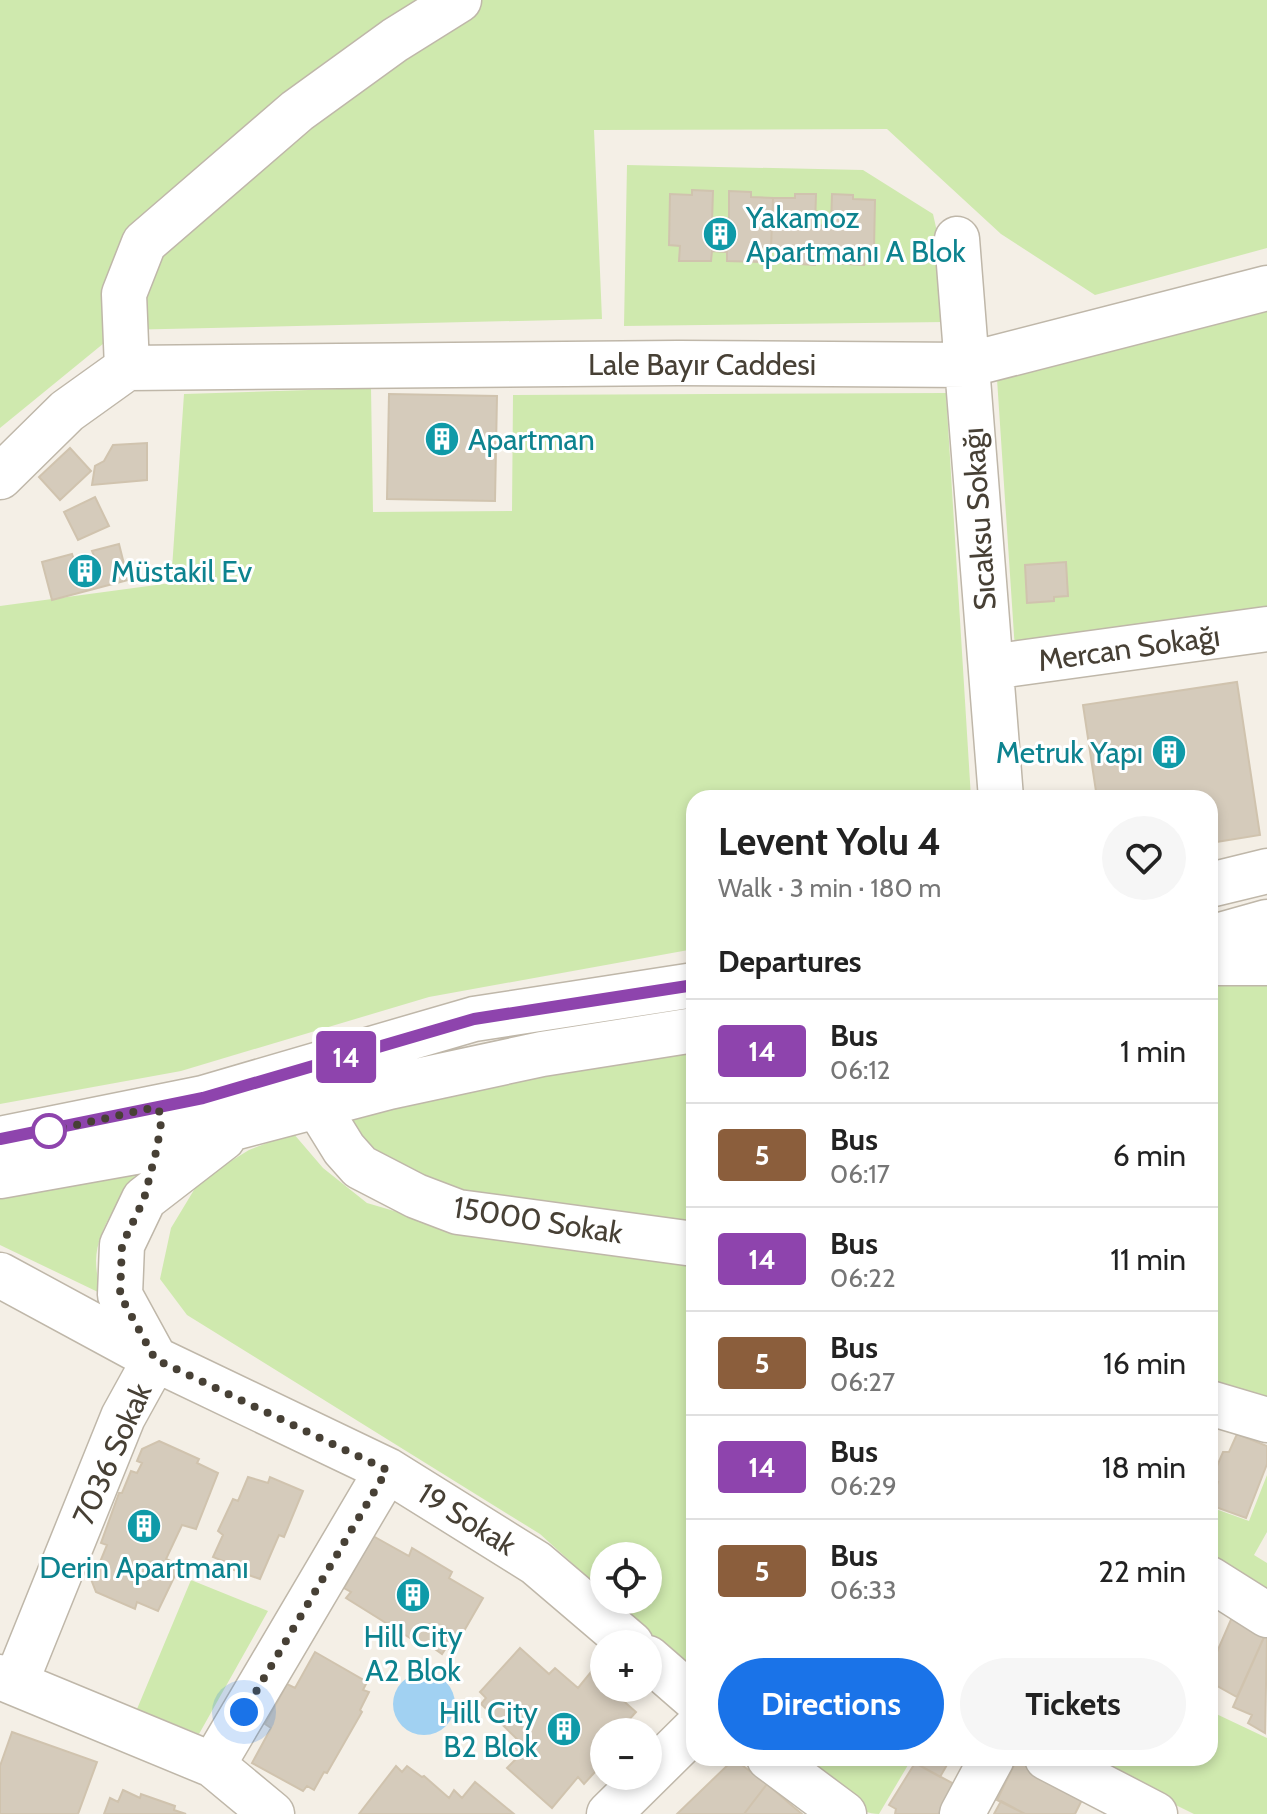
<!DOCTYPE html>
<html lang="en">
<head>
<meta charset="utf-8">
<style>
	body { margin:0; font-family:Cabin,sans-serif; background:#f6f6f6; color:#222; height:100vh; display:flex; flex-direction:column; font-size:30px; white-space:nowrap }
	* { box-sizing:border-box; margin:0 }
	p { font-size:26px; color:#767676 }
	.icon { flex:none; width:44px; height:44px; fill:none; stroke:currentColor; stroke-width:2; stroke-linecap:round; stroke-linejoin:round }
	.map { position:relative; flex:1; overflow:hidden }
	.details { position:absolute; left:686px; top:790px; width:532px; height:976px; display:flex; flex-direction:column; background:#fff; border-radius:24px; box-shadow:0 4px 12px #0003 }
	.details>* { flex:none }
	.badge { padding:0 16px; border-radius:6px; font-size:28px; line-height:52px }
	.tools { position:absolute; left:590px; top:1542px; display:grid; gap:16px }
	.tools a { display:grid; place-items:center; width:72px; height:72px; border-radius:50%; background:#fff; box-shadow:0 4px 12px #0003; font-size:40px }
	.you { position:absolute; width:40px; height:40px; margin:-20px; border:6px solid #fff; border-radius:50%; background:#1a73e8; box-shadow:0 0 0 12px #1a73e833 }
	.map>.badge { position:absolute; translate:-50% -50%; box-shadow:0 0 0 4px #fff }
	h2 { padding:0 32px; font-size:30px; line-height:72px }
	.round { display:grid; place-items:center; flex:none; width:84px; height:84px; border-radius:42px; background:#f6f6f6 }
	.overview { display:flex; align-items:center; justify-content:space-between; height:136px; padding:0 32px }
	h1 { font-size:38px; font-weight:700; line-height:60px }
	.cta { display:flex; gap:16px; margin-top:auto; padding:16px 32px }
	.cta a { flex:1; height:92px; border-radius:48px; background:#1a73e8; color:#fff; font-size:32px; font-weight:700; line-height:92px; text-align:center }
	.cta a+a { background:#f6f6f6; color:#222 }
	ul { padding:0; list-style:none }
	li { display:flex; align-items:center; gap:24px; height:104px; padding:0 32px; border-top:2px solid #e0e0e0 }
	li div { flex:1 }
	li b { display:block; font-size:30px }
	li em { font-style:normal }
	li .badge { min-width:88px; font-weight:700; text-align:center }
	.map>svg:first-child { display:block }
	.green { fill:#cfe9ae }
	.water { fill:#a1d1f2 }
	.building { fill:#d5cbbb; stroke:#d0c3ae; stroke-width:2 }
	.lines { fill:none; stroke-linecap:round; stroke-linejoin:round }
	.minor-casing { stroke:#bfb7a9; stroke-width:47 }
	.minor { stroke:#fff; stroke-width:44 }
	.line-casing { stroke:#fff; stroke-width:18 }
	.line { stroke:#8e44ad; stroke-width:12 }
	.walk { stroke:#474035; stroke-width:8; stroke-dasharray:0 14.4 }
	.stop-dot { fill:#fff; stroke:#8e44ad; stroke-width:4 }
	.labels { text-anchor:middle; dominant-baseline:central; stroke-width:6; stroke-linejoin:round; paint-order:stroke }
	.culture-label { font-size:30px; fill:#0d838f; stroke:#fff; text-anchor:start }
	.street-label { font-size:30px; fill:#474035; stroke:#fff }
</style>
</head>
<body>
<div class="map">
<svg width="1267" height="1814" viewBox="0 0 1267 1814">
	<rect width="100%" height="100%" fill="#f4efe6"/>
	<!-- green -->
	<path class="green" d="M0,0H1267V248L1095,295L1001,234L887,129L594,130L602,319L120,330L0,428Z
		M627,165L863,170L933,214L945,267L946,322L624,326Z
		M1267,306V614L1015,650L997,379Z
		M371,388L373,512L512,511L513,395L946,393L971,798H694V949L429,997L181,1071L0,1104V606L171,583L184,394Z
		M1267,980V1402L1210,1387V981Z
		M694,1050V1231L486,1201L361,1151L345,1117L387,1100Z
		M293,1133L323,1168L367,1203L452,1228L694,1263V1673L613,1600H648V1556H604V1592L540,1534L187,1315L160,1279L171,1228L200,1180L249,1150Z
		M145,1167C125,1194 97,1225 96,1261C96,1272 99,1283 100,1293L0,1245V1187Z
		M1267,1475V1532L1254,1555L1267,1563V1600L1210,1563V1507L1249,1521Z
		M191,1580L268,1611L199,1734L137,1709Z
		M1210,1711L1267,1738V1814H1194L1080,1758H1210Z
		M791,1758H895L908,1765L879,1814C852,1814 812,1776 791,1758Z"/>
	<!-- water -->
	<path class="water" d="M393 1704a31 31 0 1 1 62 0a31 31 0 1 1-62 0Z"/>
	<!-- building -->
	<path class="building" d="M692,190L713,191L712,222H729V191L751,192V197L773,198L771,248L761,247L760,262L727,261V252L712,251L711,261H679L680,246L669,245L670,194L692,195Z
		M795,194H816L815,225L831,226L832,194L853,195V199L875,200L874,249H864V265L831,263L832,254H815V265L783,263V248H771L773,198H795Z
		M389,394L497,396L495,501L387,499Z
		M147,443V480L92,485L95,466L104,461L113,445Z
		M70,448L91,471L60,500L39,477Z
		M95,497L109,526L78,540L64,512Z
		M119,544L128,580L52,600L42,562L72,554L75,563L95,558L92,551Z
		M1066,562L1068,596L1054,597V601L1027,603L1025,565Z
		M1237,682L1260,835L1210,843V798H1097L1083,705Z
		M1237,1434L1267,1446V1464L1246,1518L1210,1505L1218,1482L1211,1480L1223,1452H1229Z
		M159,1441L199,1459L197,1463L218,1473L196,1529L182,1525L166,1559L180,1565L158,1611L137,1602L135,1609L96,1592L89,1574L93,1565L98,1567L107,1545L101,1543L119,1493H122L131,1471L137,1473L142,1463L137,1461L142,1449Z
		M248,1477L268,1483L270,1477L303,1491L284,1537L279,1535L260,1579L231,1569L233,1565L213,1557L223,1535L218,1531L233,1499L238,1501Z
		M687,1513H694V1559H687Z
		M373,1536L409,1556L412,1548L452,1572L449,1578L483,1598L453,1650L446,1648L442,1654L425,1642L423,1646L346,1598L351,1592L344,1588Z
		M1233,1615L1265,1635L1237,1697L1210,1682V1668Z
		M1265,1635L1267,1636L1265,1733L1248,1723L1252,1715L1233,1707Z
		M520,1648L549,1674L555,1668L578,1688L591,1672L604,1683V1688H609L636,1712L618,1732H604V1762L584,1784L578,1777L552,1808L507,1768L521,1754L513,1745L518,1740L481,1704L486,1698L480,1692Z
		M315,1652L367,1682L363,1690L369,1692L360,1710L362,1712L327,1773L324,1772L314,1790L307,1786L303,1791L252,1763L271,1728L265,1724L287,1684L295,1688Z
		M12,1732L97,1762L78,1814H0V1766Z
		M906,1758H951L940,1777Z
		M734,1759L767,1784L744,1814H677Z
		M1017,1759L1083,1798L1075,1814H1025L997,1800Z
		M915,1763L954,1784L939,1814H895L896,1809L889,1805Z
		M396,1766L402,1772L407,1766L422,1777L424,1776L449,1798L454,1790L462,1798L475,1782L514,1814H359Z
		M767,1784L790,1804L802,1814H744Z
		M123,1790L140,1798L141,1794L175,1806L174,1810L186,1814H104L110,1798L118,1802Z
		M1001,1801L1025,1814H994Z"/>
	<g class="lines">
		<!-- minor casing -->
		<g class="minor-casing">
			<path id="minor" d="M957,239L1001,798
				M127,368L678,363L967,365L1267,288
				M127,368L124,294L144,243L297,111L395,40L459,0
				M0,477L67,411L127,368
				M991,667L1267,629
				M1210,885L1267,871
				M1210,938L1267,922
				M1210,963H1267
				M309,1083L318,1107L344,1149L360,1167L416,1196L458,1212L694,1244
				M0,1139L203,1098L474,1019L694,985
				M0,1176L157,1148L389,1087L542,1054L694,1030
				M0,1275L155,1359L387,1470L536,1563L631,1644
				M155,1359L120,1295L122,1245L144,1199L223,1138
				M1210,1403L1267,1420
				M1210,1579L1267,1615
				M648,1658L694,1698
				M0,1677L213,1765L272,1814
				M16,1682L123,1417L155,1359
				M769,1758L844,1814
				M1047,1758L1155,1814
				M213,1765L387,1470
				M609,1814L694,1730
				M962,1814L992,1758"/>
		</g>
		<!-- minor -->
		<use href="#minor" class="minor"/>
	</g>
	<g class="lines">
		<!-- line casing -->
		<g class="line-casing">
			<path id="line" d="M0,1139L203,1098L474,1019L694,985"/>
		</g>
		<!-- line -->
		<use href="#line" class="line"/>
		<!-- walk -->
		<path class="walk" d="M49,1131L156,1107L161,1114V1123L157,1148L144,1199L122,1245L120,1295L155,1359L387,1470L244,1712"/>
	</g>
	<!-- icons -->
	<defs>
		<g id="building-disc" transform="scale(1.8)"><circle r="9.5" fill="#0f9aa8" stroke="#fff"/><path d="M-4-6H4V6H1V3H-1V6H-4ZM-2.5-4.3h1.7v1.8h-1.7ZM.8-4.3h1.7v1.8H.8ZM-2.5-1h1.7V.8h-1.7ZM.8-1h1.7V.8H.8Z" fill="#fff"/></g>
	</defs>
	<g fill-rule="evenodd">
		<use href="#building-disc" x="720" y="234"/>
		<use href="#building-disc" x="442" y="439"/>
		<use href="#building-disc" x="85" y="571"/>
		<use href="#building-disc" x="1169" y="752"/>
		<use href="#building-disc" x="144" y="1526"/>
		<use href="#building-disc" x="413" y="1595"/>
		<use href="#building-disc" x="564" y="1729"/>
	</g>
	<!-- markers -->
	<circle class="stop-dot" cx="49" cy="1131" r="16"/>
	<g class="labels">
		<!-- culture labels -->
		<g class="culture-label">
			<text x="746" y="217">Yakamoz<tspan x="746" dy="34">Apartmanı A Blok</tspan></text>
			<text x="468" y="439">Apartman</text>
			<text x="111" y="571">Müstakil Ev</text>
			<text x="1143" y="752" text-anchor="end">Metruk Yapı</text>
			<text x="144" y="1567" text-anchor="middle">Derin Apartmanı</text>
			<text x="413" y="1636" text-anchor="middle">Hill City<tspan x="413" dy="34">A2 Blok</tspan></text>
			<text x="538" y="1712" text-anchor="end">Hill City<tspan x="538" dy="34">B2 Blok</tspan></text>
		</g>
		<!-- street labels -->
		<g class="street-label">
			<text x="702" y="364">Lale Bayır Caddesi</text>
			<text transform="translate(979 519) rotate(-94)">Sıcaksu Sokağı</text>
			<text transform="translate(1129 648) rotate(-8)">Mercan Sokağı</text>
			<text transform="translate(538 1220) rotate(9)">15000 Sokak</text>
			<text transform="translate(112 1454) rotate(-66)">7036 Sokak</text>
			<text transform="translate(467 1519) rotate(32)">19 Sokak</text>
		</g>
	</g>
</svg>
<div class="tools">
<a><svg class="icon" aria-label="locate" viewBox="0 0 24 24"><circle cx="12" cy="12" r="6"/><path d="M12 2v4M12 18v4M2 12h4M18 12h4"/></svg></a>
<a>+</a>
<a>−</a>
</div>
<div class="you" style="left:244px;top:1712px"></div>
<b class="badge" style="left:346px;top:1057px;background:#8e44ad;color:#fff">14</b>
<section class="details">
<div class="overview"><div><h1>Levent Yolu 4</h1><p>Walk · 3 min · 180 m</p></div><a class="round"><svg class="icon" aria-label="heart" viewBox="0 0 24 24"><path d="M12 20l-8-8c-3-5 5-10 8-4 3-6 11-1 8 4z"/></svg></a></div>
<h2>Departures</h2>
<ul>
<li><span class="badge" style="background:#8e44ad;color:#fff">14</span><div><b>Bus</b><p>06:12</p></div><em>1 min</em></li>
<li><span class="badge" style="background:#8b5e3c;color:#fff">5</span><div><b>Bus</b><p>06:17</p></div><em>6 min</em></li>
<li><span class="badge" style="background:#8e44ad;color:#fff">14</span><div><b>Bus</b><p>06:22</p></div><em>11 min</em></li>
<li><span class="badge" style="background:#8b5e3c;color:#fff">5</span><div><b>Bus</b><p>06:27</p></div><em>16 min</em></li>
<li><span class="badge" style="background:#8e44ad;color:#fff">14</span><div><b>Bus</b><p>06:29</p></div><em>18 min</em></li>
<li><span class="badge" style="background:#8b5e3c;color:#fff">5</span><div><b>Bus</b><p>06:33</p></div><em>22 min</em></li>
</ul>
<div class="cta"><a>Directions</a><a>Tickets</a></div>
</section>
</div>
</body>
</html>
